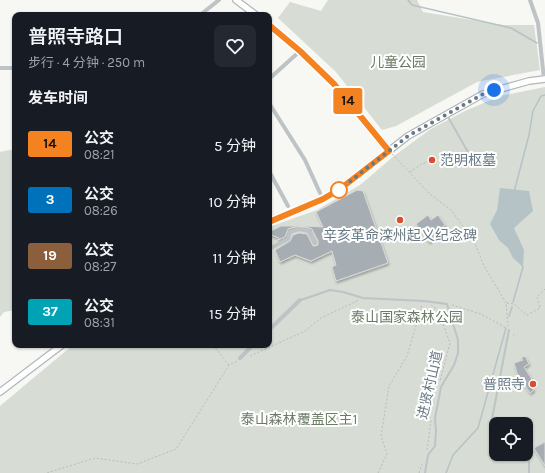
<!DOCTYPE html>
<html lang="zh">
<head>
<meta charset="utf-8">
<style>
	body { margin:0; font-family:Karla,"Noto Sans SC",sans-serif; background:#242831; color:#f1f3f6; height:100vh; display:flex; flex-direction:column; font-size:15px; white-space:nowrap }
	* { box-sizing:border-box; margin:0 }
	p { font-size:13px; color:#9ea1a6 }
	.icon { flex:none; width:22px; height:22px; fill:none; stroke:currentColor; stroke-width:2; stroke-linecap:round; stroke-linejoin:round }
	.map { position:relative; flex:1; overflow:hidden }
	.side { position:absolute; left:12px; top:12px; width:260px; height:336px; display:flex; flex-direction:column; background:#171b24; border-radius:8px; box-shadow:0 1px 3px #0004 }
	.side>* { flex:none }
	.badge { padding:0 8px; border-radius:3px; font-size:14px; line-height:26px }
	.buttons { position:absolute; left:489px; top:417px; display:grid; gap:8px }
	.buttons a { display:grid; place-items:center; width:44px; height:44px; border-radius:8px; background:#171b24; box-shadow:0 1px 3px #0004; font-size:20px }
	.you { position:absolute; width:20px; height:20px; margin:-10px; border:3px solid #fff; border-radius:50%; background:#1a73e8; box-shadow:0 0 0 6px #1a73e833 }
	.map>.badge { position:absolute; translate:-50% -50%; box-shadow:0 0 0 2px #fff }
	h2 { padding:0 16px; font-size:15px; line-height:36px }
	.round { display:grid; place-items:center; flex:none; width:42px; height:42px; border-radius:8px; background:#242831 }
	.head { display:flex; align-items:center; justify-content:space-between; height:68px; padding:0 16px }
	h1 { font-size:19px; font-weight:600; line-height:30px }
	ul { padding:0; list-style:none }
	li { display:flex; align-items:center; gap:12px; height:56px; padding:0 16px }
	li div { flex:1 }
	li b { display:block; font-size:15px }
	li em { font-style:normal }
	li .badge { min-width:44px; font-weight:700; text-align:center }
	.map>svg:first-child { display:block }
	.green { fill:#d7dcd4; fill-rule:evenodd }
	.water { fill:#b6c3c6 }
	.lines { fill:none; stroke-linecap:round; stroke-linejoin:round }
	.stream { stroke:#b6c3c6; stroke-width:1.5 }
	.building { fill:#a6aeb4; stroke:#d9d9d7; filter:url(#shadow) }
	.secondary-casing { stroke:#b1b7bb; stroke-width:8 }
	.path { stroke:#b9bcbe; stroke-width:1; stroke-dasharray:2 2; stroke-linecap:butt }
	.lane { stroke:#bec3c6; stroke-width:2 }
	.street { stroke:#bec3c6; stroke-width:4 }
	.secondary { stroke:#fff; stroke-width:5.5 }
	.line-casing { stroke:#fff; stroke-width:9 }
	.line { stroke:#f58220; stroke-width:6 }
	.walk { stroke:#687984; stroke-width:4; stroke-dasharray:0 7.2 }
	.poi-dot { fill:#d94e33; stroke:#fff; stroke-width:1.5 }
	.stop-dot { fill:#fff; stroke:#f58220; stroke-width:2 }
	.labels { text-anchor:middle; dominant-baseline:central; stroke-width:4; stroke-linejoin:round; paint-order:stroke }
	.park-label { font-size:14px; fill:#6c7b66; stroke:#fff }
	.poi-label { font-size:14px; fill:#687984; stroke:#fff; text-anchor:start }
	.street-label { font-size:14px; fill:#687984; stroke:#fff }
</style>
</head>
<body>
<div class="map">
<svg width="545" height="473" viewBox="0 0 545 473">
	<defs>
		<filter id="shadow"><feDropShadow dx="1" dy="2" stdDeviation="1" flood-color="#0004"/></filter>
	</defs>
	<rect width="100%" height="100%" fill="#f7f7f4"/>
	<!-- green -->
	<path class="green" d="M328,0H417L423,12L503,25H534L540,70L477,82L396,126L382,130L336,72L278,18L290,2L321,11Z
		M545,87V473H0V406L73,345H269V227L317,210L360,185L394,156L431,129L465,111L500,96ZM496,424H526V454H496Z
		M9,150L15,151V310L4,312L0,317V152Z"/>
	<!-- water -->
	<path class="water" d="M500,188L529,191L533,211L514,228L524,250L523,267L513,258L508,248L499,240L490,224L497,210Z"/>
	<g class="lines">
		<!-- stream -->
		<path class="stream" d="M408,0L412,5L511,28L537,43
			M514,192L529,135L533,111L541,96L545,95
			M513,302L523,267L522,265
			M509,316L512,307
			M446,473L453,455L478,428L506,328"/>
	</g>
	<!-- building -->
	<path class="building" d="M357,190L363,191L388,263L336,281L332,267L336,265L332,251L311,261L295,255L280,262L275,250L290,241L293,235L299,233L307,234L313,246H315L318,245V241L312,229L303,226L323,227L316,212Z
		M428,215L431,220L438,215L445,225L437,231L439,235L429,242L416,224Z
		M281,226H297L288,229L285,237L278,240L279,238L269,234V232Z
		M525,356L529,364L524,367L535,384L531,386L534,390L530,393L517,373L514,363L523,360L521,358Z
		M545,442V466L534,448Z"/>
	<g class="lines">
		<!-- secondary casing -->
		<g class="secondary-casing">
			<path id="secondary" d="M236,0L256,15
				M269,25L300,51L334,84L389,151
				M269,222L323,199L340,189L408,136L483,94L529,81L545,79
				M0,392L62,345"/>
		</g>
		<!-- path -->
		<path class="path" d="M392,154L430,194L451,210L474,241L484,266L506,303L508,326
			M410,172L420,165L429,161
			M507,303L514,304L527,315L540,308L537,297L545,289
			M431,305L438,310L450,343L440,381
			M452,305L481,314L506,328
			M513,334L516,337
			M213,345L229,365L238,361
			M250,356L305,331L321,318L359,300
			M427,450L431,421
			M47,473L95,458L137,464L176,449L229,365
			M378,473L387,454L381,436L389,386L407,356L422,305
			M419,473L422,464"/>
		<!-- lane -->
		<path class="lane" d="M447,115L465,147L475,163L486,160L494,168
			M301,300L330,290L343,292L363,298L424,301L447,304L458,340V353L454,365L441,387L435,418L436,431L435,446L428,455L425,473
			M496,429L492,419L509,330
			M526,453L529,459V473"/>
		<!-- street -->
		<path class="street" d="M530,0L538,23L544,79
			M200,15L219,0
			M0,68H15
			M269,79L300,51
			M269,103L305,160L320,193
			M269,171L288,206
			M269,249L288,239L290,232L299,229L309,231L315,243
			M269,330L300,300
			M240,358L253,345"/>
		<!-- secondary -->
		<use href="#secondary" class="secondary"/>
	</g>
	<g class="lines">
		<!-- line casing -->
		<g class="line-casing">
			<path id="line" d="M269,25L300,51L334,84L389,151L340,189L323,199L269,222"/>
		</g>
		<!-- line -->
		<use href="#line" class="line"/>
		<!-- walk -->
		<path class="walk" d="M339,190L408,136L483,94L494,90"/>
	</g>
	<!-- markers -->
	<g class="poi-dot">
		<circle cx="432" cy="160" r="4"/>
		<circle cx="400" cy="220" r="4"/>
		<circle cx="533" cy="384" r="4"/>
	</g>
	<circle class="stop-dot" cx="339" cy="190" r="8"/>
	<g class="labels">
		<!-- park labels -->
		<g class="park-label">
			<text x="398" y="62">儿童公园</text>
			<text x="407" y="317">泰山国家森林公园</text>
			<text x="299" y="419">泰山森林覆盖区主1</text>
		</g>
		<!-- poi labels -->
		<g class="poi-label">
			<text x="440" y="160">范明枢墓</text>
			<text x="400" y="235" text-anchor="middle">辛亥革命滦州起义纪念碑</text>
			<text x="525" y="384" text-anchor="end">普照寺</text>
		</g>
		<!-- street labels -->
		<g class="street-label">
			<text transform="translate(430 385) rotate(-77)">进贤村山道</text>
		</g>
	</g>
</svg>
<div class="buttons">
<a><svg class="icon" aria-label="locate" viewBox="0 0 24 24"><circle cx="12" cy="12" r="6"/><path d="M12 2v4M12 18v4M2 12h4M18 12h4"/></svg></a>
</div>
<div class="you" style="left:494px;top:90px"></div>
<b class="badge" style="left:348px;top:101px;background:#f58220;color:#111">14</b>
<section class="side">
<div class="head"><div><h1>普照寺路口</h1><p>步行 · 4 分钟 · 250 m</p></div><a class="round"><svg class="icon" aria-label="heart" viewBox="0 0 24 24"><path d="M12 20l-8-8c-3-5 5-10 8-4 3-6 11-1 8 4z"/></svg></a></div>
<h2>发车时间</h2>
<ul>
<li><span class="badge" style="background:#f58220;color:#111">14</span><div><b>公交</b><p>08:21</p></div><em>5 分钟</em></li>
<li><span class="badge" style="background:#0072bc;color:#fff">3</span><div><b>公交</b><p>08:26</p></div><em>10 分钟</em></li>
<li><span class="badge" style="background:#8b5e3c;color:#fff">19</span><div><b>公交</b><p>08:27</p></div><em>11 分钟</em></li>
<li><span class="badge" style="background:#00a3b4;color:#fff">37</span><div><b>公交</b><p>08:31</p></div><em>15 分钟</em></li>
</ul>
</section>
</div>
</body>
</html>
